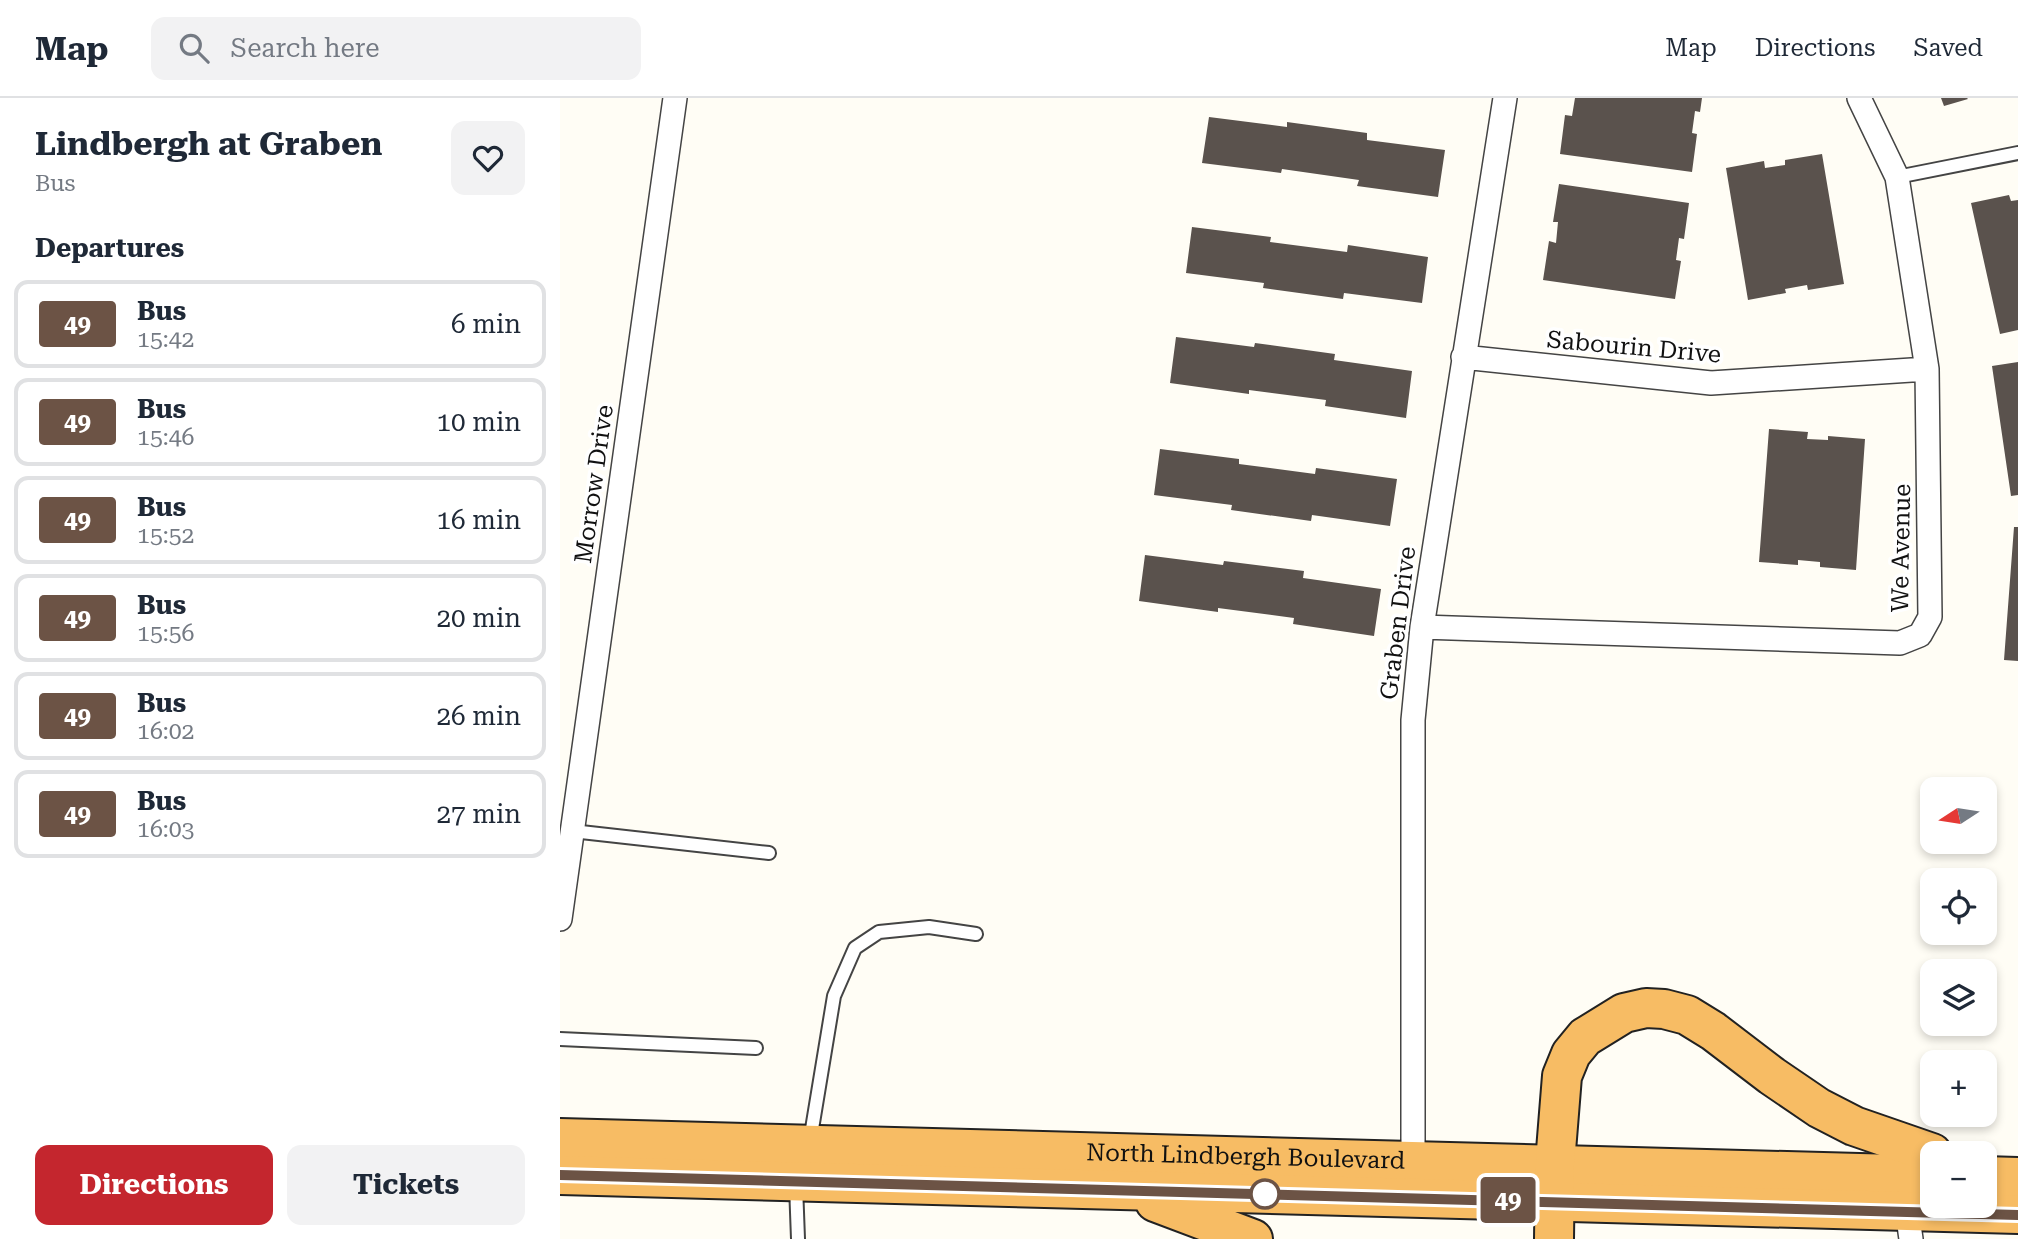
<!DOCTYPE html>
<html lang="en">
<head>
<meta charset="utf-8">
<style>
	body { margin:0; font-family:"Roboto Serif",serif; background:#f2f2f3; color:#1f2937; height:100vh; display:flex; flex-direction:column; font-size:26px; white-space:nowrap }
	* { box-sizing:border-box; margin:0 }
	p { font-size:23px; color:#747a83 }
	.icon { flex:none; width:38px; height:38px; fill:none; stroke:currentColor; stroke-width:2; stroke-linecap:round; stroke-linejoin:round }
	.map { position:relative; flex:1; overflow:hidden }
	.sheet { display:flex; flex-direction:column; background:#fff; width:560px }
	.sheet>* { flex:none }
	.badge { padding:0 14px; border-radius:5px; font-size:24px; line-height:46px }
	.needle { width:46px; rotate:258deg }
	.buttons { position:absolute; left:1360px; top:679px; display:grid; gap:14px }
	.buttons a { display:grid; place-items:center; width:77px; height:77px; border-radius:14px; background:#fff; box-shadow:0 4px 10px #0003; font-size:35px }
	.map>.badge { position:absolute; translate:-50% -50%; box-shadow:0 0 0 4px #fff }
	h2 { padding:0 35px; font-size:26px; line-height:63px }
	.round { display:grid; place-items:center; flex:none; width:74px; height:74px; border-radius:14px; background:#f2f2f3 }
	.head { display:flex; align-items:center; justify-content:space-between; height:119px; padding:0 35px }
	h1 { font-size:33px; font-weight:700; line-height:52px }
	.cta { display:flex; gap:14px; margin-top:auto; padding:14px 35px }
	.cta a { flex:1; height:80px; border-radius:14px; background:#c4262e; color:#fff; font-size:28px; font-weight:700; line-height:80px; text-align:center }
	.cta a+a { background:#f2f2f3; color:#1f2937 }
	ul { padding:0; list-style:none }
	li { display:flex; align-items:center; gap:21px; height:88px; margin:0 14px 10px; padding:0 21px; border:4px solid #e0e1e3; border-radius:14px }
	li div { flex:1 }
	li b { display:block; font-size:26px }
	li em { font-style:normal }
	li .badge { min-width:77px; font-weight:700; text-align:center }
	header { display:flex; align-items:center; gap:42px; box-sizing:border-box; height:98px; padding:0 35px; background:#fff; border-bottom:2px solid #e0e1e3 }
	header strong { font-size:33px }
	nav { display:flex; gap:38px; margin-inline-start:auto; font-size:24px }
	.search { width:490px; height:63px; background:#f2f2f3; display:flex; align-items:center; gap:18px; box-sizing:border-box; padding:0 24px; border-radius:14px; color:#747a83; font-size:26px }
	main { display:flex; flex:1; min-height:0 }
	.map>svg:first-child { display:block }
	.building { fill:#5a524d }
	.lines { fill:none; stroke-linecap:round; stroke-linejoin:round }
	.service-casing { stroke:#444; stroke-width:16 }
	.minor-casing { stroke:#444; stroke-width:26 }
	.trunk-casing { stroke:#222; stroke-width:42 }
	.service { stroke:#fff; stroke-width:12 }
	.minor { stroke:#fff; stroke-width:23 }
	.trunk { stroke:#f7bc64; stroke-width:38 }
	.line-casing { stroke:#fff; stroke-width:16 }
	.line { stroke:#6c5345; stroke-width:10 }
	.stop-dot { fill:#fff; stroke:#6c5345; stroke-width:3.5 }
	.labels { text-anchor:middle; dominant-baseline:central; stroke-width:7; stroke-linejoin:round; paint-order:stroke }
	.street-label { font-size:24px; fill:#111; stroke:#fff }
</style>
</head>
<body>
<header>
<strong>Map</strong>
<div class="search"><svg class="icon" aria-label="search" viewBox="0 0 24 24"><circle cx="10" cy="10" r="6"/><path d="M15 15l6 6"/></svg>Search here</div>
<nav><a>Map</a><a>Directions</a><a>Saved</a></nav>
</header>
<main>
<section class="sheet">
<div class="head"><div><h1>Lindbergh at Graben</h1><p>Bus</p></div><a class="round"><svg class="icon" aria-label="heart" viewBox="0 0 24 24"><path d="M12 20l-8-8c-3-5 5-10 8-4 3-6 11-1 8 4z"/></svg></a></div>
<h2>Departures</h2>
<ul>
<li><span class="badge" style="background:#6c5345;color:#fff">49</span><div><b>Bus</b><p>15:42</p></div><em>6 min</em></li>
<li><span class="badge" style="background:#6c5345;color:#fff">49</span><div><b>Bus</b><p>15:46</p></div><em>10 min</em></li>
<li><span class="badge" style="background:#6c5345;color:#fff">49</span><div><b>Bus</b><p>15:52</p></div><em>16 min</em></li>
<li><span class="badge" style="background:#6c5345;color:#fff">49</span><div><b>Bus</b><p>15:56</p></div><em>20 min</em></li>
<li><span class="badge" style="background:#6c5345;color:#fff">49</span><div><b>Bus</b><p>16:02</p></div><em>26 min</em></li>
<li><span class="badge" style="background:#6c5345;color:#fff">49</span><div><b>Bus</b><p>16:03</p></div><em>27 min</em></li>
</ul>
<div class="cta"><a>Directions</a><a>Tickets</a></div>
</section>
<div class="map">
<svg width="1458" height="1141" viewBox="0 0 1458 1141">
	<rect width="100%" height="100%" fill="#fffdf5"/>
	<!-- building -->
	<path class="building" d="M1015,0H1142L1140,14L1135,13L1132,35L1137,36L1132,74L1000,56L1005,17L1012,18Z
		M1381,0H1407L1408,1L1384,8Z
		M649,19L727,29V24L807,35V42L885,52L878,99L797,88L799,82L722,71L721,75L642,65Z
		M1262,56L1284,186L1248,192L1247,187L1225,191L1226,195L1188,202L1166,70L1204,63L1205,70L1225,67V62Z
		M999,86L1129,105L1124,141L1119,140L1116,162L1121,163L1115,201L983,182L989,143L996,145L998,124H993Z
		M1449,97L1451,103L1458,102V232L1440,236L1411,105Z
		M632,129L711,139L710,144L787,154L788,147L868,159L862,205L784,195L783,201L703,190L704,185L626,175Z
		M616,239L694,249L695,245L775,256L774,262L852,273L846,320L765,308L766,302L689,292V296L610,285Z
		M1458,264V397L1451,398L1432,268Z
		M1209,331L1248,334L1247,341L1268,342V338L1305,341L1296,472L1260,469V464L1238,462V467L1199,464Z
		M600,351L679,361V366L755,376L756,370L837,381L830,428L752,417L751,423L671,412L672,407L594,397Z
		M1454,429H1458V563L1444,562Z
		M585,457L663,467L664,463L744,473L743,480L821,491L814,538L733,526L734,520L658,510V514L579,503Z"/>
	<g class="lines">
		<!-- service casing -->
		<g class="service-casing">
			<path id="service" d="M1337,79L1458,55
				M12,733L209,755
				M0,941L196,950
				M250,1043L274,898L295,850L319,834L369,829L416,836
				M236,1087L238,1141"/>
		</g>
		<!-- minor casing -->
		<g class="minor-casing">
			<path id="minor" d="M903,259L1151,285L1367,271
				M862,529L1340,545L1360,537L1370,519L1367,271L1337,79L1299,0
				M0,821L115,0
				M853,1062V622L862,529L945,0
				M1347,1113L1351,1141"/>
		</g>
		<!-- trunk casing -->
		<g class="trunk-casing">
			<g id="trunk">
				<path id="s1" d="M0,1040L1372,1077"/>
				<path d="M0,1077L1458,1116"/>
				<path d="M1424,1078L1458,1079"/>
				<path d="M595,1104L693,1141"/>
				<path d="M994,1141L995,1065L1002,978L1011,956L1025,939L1064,915L1086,910L1104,911L1127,917L1153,933L1212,978L1259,1010L1294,1028L1372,1055"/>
			</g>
		</g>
		<!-- service -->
		<use href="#service" class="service"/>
		<!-- minor -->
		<use href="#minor" class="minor"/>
		<!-- trunk -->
		<use href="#trunk" class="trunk"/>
	</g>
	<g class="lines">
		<!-- line casing -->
		<g class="line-casing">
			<path id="line" d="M0,1077L1458,1117"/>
		</g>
		<!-- line -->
		<use href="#line" class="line"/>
	</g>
	<!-- markers -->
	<circle class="stop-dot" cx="705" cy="1096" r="14"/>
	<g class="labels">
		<!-- street labels -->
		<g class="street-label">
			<text transform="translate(1074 249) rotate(5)">Sabourin Drive</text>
			<text transform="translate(34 386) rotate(-82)">Morrow Drive</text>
			<text transform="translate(1341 450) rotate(-89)">We Avenue</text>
			<text transform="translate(838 525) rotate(-83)">Graben Drive</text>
			<text stroke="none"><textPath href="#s1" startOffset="686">North Lindbergh Boulevard</textPath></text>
		</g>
	</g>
</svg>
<div class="buttons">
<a><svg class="needle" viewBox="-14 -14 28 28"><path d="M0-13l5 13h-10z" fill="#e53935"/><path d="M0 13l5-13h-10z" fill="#747a83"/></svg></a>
<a><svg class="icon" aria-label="locate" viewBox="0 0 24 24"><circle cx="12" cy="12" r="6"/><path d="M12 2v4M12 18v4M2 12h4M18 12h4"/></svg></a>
<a><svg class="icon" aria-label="layers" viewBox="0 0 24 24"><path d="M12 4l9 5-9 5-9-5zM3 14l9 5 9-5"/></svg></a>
<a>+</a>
<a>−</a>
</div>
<b class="badge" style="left:948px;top:1102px;background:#6c5345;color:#fff">49</b>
</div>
</main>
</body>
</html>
